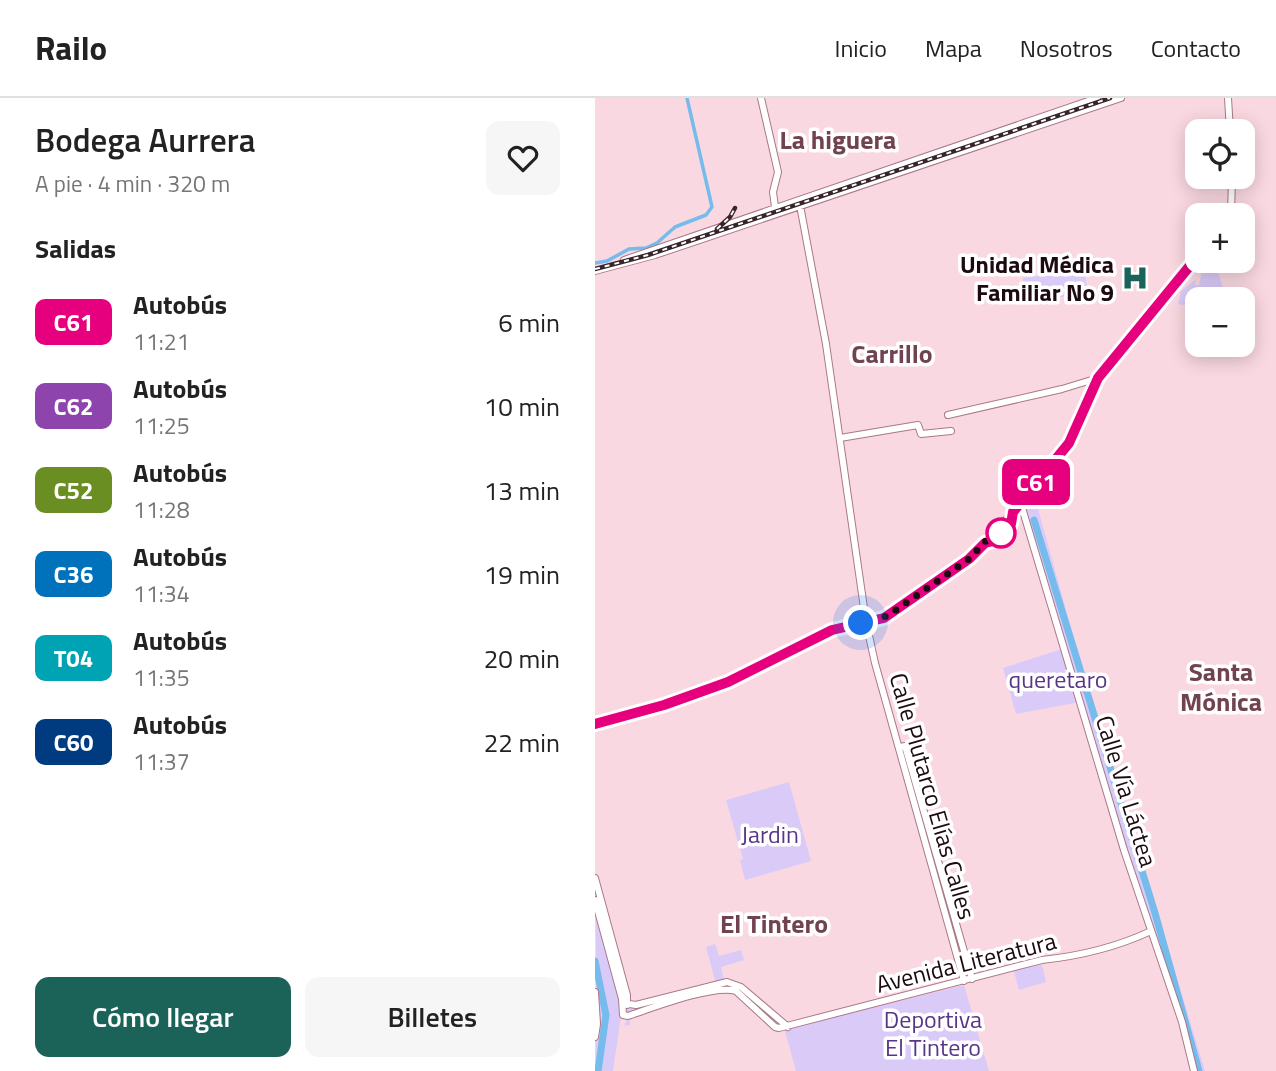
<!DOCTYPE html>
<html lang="es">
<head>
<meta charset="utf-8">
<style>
	body { margin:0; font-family:"Titillium Web",sans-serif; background:#f6f6f6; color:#222; height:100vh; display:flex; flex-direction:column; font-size:26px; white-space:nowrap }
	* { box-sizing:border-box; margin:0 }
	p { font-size:23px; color:#767676 }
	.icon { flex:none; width:38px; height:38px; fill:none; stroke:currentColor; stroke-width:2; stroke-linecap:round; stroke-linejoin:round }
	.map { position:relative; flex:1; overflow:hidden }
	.details { display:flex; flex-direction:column; background:#fff; width:595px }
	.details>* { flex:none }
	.badge { padding:0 14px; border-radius:10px; font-size:24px; line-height:46px }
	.tools { position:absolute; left:590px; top:21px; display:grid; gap:14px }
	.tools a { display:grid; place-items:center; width:70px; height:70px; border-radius:14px; background:#fff; box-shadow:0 4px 18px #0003; font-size:35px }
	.you { position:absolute; width:35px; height:35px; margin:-18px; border:5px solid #fff; border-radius:50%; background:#1a73e8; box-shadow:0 0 0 10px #1a73e833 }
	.map>.badge { position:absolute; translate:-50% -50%; box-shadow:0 0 0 4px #fff }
	h2 { padding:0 35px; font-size:26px; line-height:63px }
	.round { display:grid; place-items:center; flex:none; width:74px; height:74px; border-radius:14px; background:#f6f6f6 }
	.head { display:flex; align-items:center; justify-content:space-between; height:119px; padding:0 35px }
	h1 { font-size:33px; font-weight:600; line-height:52px }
	.action { display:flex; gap:14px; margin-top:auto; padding:14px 35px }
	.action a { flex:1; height:80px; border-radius:14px; background:#1b6358; color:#fff; font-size:28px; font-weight:600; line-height:80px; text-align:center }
	.action a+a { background:#f6f6f6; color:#222 }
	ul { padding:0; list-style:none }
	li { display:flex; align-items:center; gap:21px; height:84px; padding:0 35px }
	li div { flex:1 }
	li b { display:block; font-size:26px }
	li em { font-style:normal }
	li .badge { min-width:77px; font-weight:700; text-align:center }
	header { display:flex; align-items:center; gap:42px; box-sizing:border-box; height:98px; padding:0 35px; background:#fff; border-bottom:2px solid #e0e0e0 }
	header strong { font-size:33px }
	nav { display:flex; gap:38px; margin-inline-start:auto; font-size:24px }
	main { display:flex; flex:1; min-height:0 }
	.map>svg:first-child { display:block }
	.park { fill:#dacaf8 }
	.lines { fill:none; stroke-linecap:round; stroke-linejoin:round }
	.canal { stroke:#75bbec; stroke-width:3.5 }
	.river { stroke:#75bbec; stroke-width:7 }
	.secondary-casing { stroke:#aa7886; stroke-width:8 }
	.secondary { stroke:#fff; stroke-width:6 }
	.rail-casing { stroke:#38242b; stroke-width:4.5 }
	.rail { stroke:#fff; stroke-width:2; stroke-dasharray:5; stroke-linecap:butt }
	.line-casing { stroke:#fff; stroke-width:16 }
	.line { stroke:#e6007e; stroke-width:10 }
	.walk { stroke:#1c0a10; stroke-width:7; stroke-dasharray:0 12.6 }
	.stop-dot { fill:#fff; stroke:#e6007e; stroke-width:3.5 }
	.labels { text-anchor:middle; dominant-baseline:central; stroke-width:7; stroke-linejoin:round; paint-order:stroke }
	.poi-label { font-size:24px; font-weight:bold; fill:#1c0a10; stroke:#fff; text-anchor:end }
	.park-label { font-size:24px; fill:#583686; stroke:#fff }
	.street-label { font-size:24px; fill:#1c0a10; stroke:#fff }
	.neighbourhood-label { font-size:26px; font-weight:bold; fill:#714351; stroke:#fff }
</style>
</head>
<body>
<header>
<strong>Railo</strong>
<nav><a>Inicio</a><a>Mapa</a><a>Nosotros</a><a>Contacto</a></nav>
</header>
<main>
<section class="details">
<div class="head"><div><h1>Bodega Aurrera</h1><p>A pie · 4 min · 320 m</p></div><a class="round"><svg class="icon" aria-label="heart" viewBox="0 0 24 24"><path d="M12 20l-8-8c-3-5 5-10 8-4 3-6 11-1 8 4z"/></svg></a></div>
<h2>Salidas</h2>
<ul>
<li><span class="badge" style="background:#e6007e;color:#fff">C61</span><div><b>Autobús</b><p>11:21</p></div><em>6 min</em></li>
<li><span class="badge" style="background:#8e44ad;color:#fff">C62</span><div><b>Autobús</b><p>11:25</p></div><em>10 min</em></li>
<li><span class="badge" style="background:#6b8e23;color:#fff">C52</span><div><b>Autobús</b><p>11:28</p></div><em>13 min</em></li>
<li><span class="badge" style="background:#0072bc;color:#fff">C36</span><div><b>Autobús</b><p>11:34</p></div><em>19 min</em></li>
<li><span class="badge" style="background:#00a3b4;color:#fff">T04</span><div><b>Autobús</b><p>11:35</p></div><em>20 min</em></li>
<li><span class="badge" style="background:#003b80;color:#fff">C60</span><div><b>Autobús</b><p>11:37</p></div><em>22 min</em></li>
</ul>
<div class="action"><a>Cómo llegar</a><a>Billetes</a></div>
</section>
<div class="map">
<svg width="681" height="973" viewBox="0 0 681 973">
	<rect width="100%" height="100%" fill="#fad8e1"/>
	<!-- park -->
	<path class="park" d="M609,163H620L631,201H602V244L592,247L590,246L600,209L583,206L586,193L601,181L600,187H604Z
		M489,170L493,195L413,207L411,197L429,194L428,180Z
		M437,389L473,519L610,973H598L587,924L485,604L421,616L408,570L467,551L425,403Z
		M194,684L216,763L150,782L145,762L148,761L131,702Z
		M0,786L31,900L36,910L121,886L111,849L120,846L124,858L146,852L149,862L126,869L130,885L140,887L192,931L369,887L394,973H201L190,933L182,930L137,890L123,892L34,918L35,927L29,928L33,920L31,918L28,905L18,973H0L2,891L0,802L24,886L0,797Z
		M446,863L451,884L424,892L418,870Z"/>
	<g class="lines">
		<!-- canal -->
		<path class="canal" d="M0,165L12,163L34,151L51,150L62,145L80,129L111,117L117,109L92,0"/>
		<!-- river -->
		<path class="river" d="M439,422L560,815L604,973
			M0,863L11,917L3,973"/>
		<!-- secondary casing -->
		<g class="secondary-casing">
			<path id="secondary" d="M166,0L183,74L178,94L180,109
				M633,0L635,33
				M204,102L231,246L271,524L280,565L369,883
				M636,117L637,79
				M29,162L502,0
				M0,173L60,157L526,0
				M353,317L467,291L503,280
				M245,340L323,327L326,336L356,333
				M425,403L529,752L587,924L599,973
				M0,625L69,607L133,584L238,532L283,522L295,516L374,461L418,414L474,345L503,280L602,159
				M305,649L310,648L377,881
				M0,780L32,897V907
				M0,802L27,901L28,917L33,918C57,910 119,886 141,893L180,929L184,930L447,862C484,858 522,849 556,833
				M0,894L2,926L0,939
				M28,905L41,907L132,884L146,889L193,929"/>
		</g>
		<!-- secondary -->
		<use href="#secondary" class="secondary"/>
		<!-- rail casing -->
		<g class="rail-casing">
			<path id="rail" d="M122,131L135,119L140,110
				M0,171L53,157L515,0"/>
		</g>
		<!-- rail -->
		<use href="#rail" class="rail"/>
	</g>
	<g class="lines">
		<!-- line casing -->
		<g class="line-casing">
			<path id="line" d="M0,626L69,607L133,584L237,532L289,520L374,461L390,445L398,443L416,426L418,414L474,345L503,280L602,159"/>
		</g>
		<!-- line -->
		<use href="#line" class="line"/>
		<!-- walk -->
		<path class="walk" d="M266,525L283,522L295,516L374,461L404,429L406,435"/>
	</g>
	<!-- icons -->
	<defs>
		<g id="hospital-bare" transform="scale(2.1)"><path d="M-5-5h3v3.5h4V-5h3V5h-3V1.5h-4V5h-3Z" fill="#1b6358" stroke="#fff" stroke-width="2.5" paint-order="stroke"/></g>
	</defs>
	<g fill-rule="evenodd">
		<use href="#hospital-bare" x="540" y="180"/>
	</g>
	<!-- markers -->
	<circle class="stop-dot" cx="406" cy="435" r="14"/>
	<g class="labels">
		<!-- poi labels -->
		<g class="poi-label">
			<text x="519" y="166">Unidad Médica<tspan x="519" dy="28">Familiar No 9</tspan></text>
		</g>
		<!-- park labels -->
		<g class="park-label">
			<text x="463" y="581">queretaro</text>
			<text x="175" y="736">Jardin</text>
			<text x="338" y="921">Deportiva<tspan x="338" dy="28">El Tintero</tspan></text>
		</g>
		<!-- street labels -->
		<g class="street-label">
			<text transform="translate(532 693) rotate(73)">Calle Vía Láctea</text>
			<text transform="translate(338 698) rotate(74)">Calle Plutarco Elías Calles</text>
			<text transform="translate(371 864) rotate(-14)">Avenida Literatura</text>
		</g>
		<!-- neighbourhood labels -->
		<g class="neighbourhood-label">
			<text x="243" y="41">La higuera</text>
			<text x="297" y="255">Carrillo</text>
			<text x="626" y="573">Santa<tspan x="626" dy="30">Mónica</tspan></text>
			<text x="179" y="825">El Tintero</text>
		</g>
	</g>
</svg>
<div class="tools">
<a><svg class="icon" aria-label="locate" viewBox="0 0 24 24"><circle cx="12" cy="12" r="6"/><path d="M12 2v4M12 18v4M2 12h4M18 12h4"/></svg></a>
<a>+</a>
<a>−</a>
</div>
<div class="you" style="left:266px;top:525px"></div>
<b class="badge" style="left:441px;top:384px;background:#e6007e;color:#fff">C61</b>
</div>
</main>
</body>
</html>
